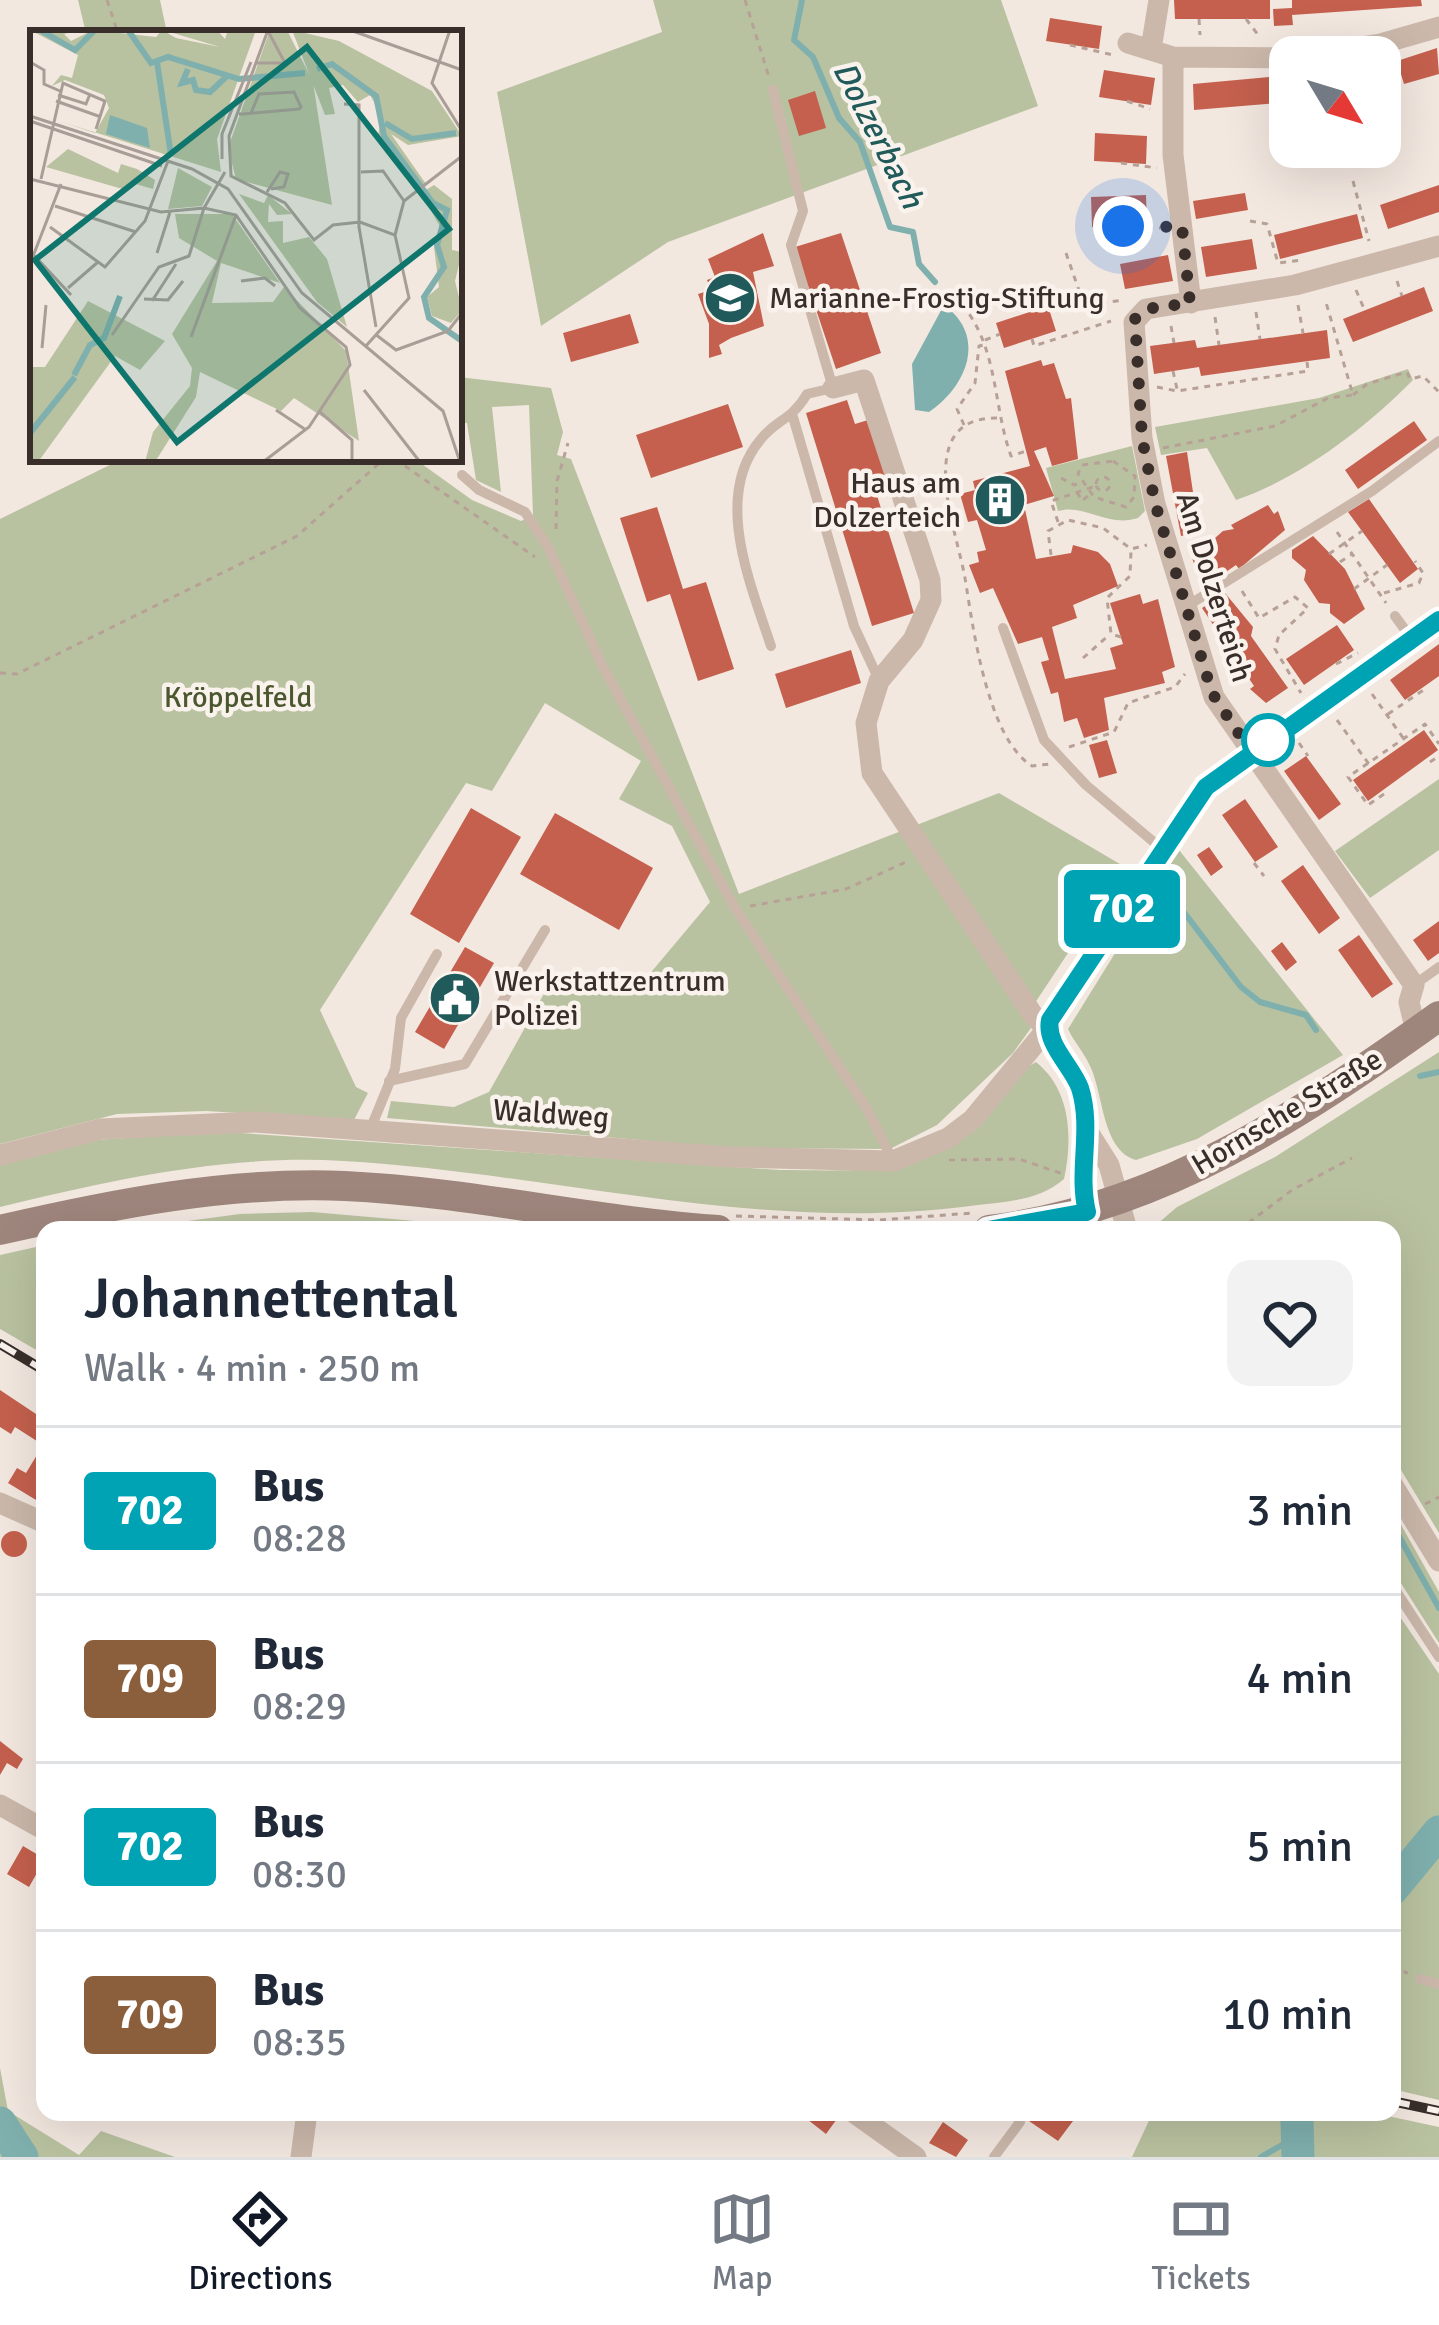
<!DOCTYPE html>
<html lang="en">
<head>
<meta charset="utf-8">
<style>
	body { margin:0; font-family:Signika,sans-serif; background:#f2f2f3; color:#1f2937; height:100vh; display:flex; flex-direction:column; font-size:45px; white-space:nowrap }
	* { box-sizing:border-box; margin:0 }
	p { font-size:39px; color:#747a83 }
	.icon { flex:none; width:66px; height:66px; fill:none; stroke:currentColor; stroke-width:2; stroke-linecap:round; stroke-linejoin:round }
	.map { position:relative; flex:1; overflow:hidden }
	.panel { position:absolute; left:36px; top:1221px; width:1365px; height:900px; display:flex; flex-direction:column; background:#fff; border-radius:24px; box-shadow:0 12px 48px #0002 }
	.panel>* { flex:none }
	.badge { padding:0 24px; border-radius:9px; font-size:42px; line-height:78px }
	.needle { width:78px; rotate:128deg }
	.controls { position:absolute; left:1269px; top:36px; display:grid; gap:24px }
	.controls a { display:grid; place-items:center; width:132px; height:132px; border-radius:24px; background:#fff; box-shadow:0 12px 48px #0002; font-size:60px }
	.you { position:absolute; width:60px; height:60px; margin:-30px; border:9px solid #fff; border-radius:50%; background:#1a73e8; box-shadow:0 0 0 18px #1a73e833 }
	.map>.badge { position:absolute; translate:-50% -50%; box-shadow:0 0 0 6px #fff }
	.round { display:grid; place-items:center; flex:none; width:126px; height:126px; border-radius:24px; background:#f2f2f3 }
	.summary { display:flex; align-items:center; justify-content:space-between; height:204px; padding:0 48px }
	h1 { font-size:57px; font-weight:600; line-height:90px }
	ul { padding:0; list-style:none }
	li { display:flex; align-items:center; gap:36px; height:168px; padding:0 48px; border-top:3px solid #e0e1e3 }
	li div { flex:1 }
	li b { display:block; font-size:45px }
	li em { font-style:normal }
	li .badge { min-width:132px; font-weight:700; text-align:center }
	.menu { display:flex; justify-content:space-around; align-items:center; height:168px; border-top:3px solid #e0e1e3; background:#fff; font-size:33px; color:#747a83 }
	.menu a { display:grid; justify-items:center; gap:6px }
	.menu .current { color:#111827 }
	.map>svg:first-child { display:block }
	.green { fill:#b9c2a0 }
	.water { fill:#7fb0ae }
	.lines { fill:none; stroke-linecap:round; stroke-linejoin:round }
	.stream { stroke:#7fb0ae; stroke-width:6 }
	.river { stroke:#7fb0ae; stroke-width:33 }
	.building { fill:#c4604d }
	.path { stroke:#b7a196; stroke-width:3; stroke-dasharray:6 6; stroke-linecap:butt }
	.lane { stroke:#cbb8ab; stroke-width:10 }
	.street { stroke:#cbb8ab; stroke-width:21 }
	.secondary { stroke:#9f867d; stroke-width:30 }
	.rail-casing { stroke:#392e2a; stroke-width:10 }
	.rail { stroke:#faf3ed; stroke-width:6; stroke-dasharray:18; stroke-linecap:butt }
	.line-casing { stroke:#fff; stroke-width:27 }
	.line { stroke:#00a3b4; stroke-width:18 }
	.walk { stroke:#392e2a; stroke-width:12; stroke-dasharray:0 21.6 }
	.stop-dot { fill:#fff; stroke:#00a3b4; stroke-width:6 }
	.labels { text-anchor:middle; dominant-baseline:central; stroke-width:9; stroke-linejoin:round; paint-order:stroke }
	.poi-label { font-size:30px; fill:#392e2a; stroke:#faf3ed; text-anchor:start }
	.street-label { font-size:30px; fill:#392e2a; stroke:#faf3ed }
	.park-label { font-size:30px; fill:#4b572e; stroke:#faf3ed }
	.water-label { font-size:33px; font-style:italic; fill:#205a5a; stroke:#faf3ed }
	.inset-river { fill:none; stroke:#7fb0ae; stroke-width:6 }
	.inset-road { fill:none; stroke:#a99e97; stroke-width:3 }
	.view { fill:#0f766e; fill-opacity:0.15; stroke:#0f766e; stroke-width:6 }
	.inset-edge { fill:none; stroke:#392e2a; stroke-width:6 }
</style>
</head>
<body>
<div class="map">
<svg width="1439" height="2157" viewBox="0 0 1439 2157">
	<rect width="100%" height="100%" fill="#f3e8e0"/>
	<!-- green -->
	<path class="green" d="M78,0H160L167,33H86Z
		M653,0H1001L1038,106L668,242L541,326L497,92L662,32Z
		M1408,369L1413,380C1365,429 1300,478 1236,500L1207,448L1161,455L1155,427L1319,398Z
		M459,377L551,388L563,432L557,455L571,459L739,894L999,793L1125,867L1025,1018L1031,1028L1013,1053L937,1125L890,1149L731,1148L387,1118L391,1101L454,1107L489,1092L555,974L637,989L710,902L672,826L619,799L641,761L545,703L492,791L466,783L320,1010L356,1087L368,1093L354,1120L206,1111L117,1114L0,1144V519L122,459H415L472,500L521,521L533,515L529,405L492,407L501,492L476,480L467,423L459,422Z
		M1132,446L1145,511L1138,518C1108,528 1084,503 1058,511L1046,468Z
		M1439,779V850L1370,898L1335,851Z
		M1179,850L1343,1055L1197,1139L1136,1160C1101,1150 1104,1092 1089,1064C1083,1051 1074,1042 1068,1029Z
		M1439,1052V1533L1392,1455V1230L1155,1226L1177,1207L1275,1157Z
		M1036,1062C1071,1090 1073,1138 1064,1179C1038,1202 1004,1201 970,1206C757,1234 554,1173 343,1161C228,1154 111,1180 0,1207V1165L93,1140L226,1132L780,1170C848,1170 926,1178 978,1125C998,1105 1011,1075 1036,1062Z
		M312,1212L518,1230H120L240,1214Z
		M45,1245V1355L0,1329V1255Z
		M1392,1509L1439,1592V1643L1392,1569Z
		M1392,1605L1439,1674V2100L1392,2089Z
		M0,2068L8,2111L79,2155L101,2131L175,2157H0Z
		M1153,2112H1369L1439,2127V2157H1132Z"/>
	<!-- water -->
	<path class="water" d="M944,305C988,337 966,387 929,412L915,410L912,364Z"/>
	<g class="lines">
		<!-- stream -->
		<path class="stream" d="M802,0L794,40L813,57L839,118L860,142L890,227L913,232L919,264L935,282
			M1167,890L1241,987L1260,1002L1306,1015L1316,1030
			M1420,1076L1439,1072
			M1392,1524L1439,1608
			M1261,2157L1296,2137"/>
		<!-- river -->
		<path class="river" d="M1392,1889L1439,1832
			M1297,2120L1298,2157
			M0,2123L22,2157"/>
	</g>
	<!-- building -->
	<path class="building" d="M1174,0H1270V19H1175Z
		M1292,0H1421L1422,6L1292,15L1293,25L1274,26L1273,9L1292,8Z
		M1050,18L1102,26L1099,49L1046,41Z
		M1437,48L1439,74L1404,84L1397,61Z
		M1104,70L1155,78L1151,105L1099,97Z
		M1290,75V102L1194,110L1193,84Z
		M815,91L826,128L799,136L788,100Z
		M1095,133L1147,136L1146,164L1094,161Z
		M1439,185V212L1388,229L1380,205Z
		M1245,193L1248,210L1196,219L1193,201Z
		M1146,195L1147,225L1092,227L1091,197Z
		M1357,214L1363,238L1280,259L1274,235Z
		M763,233L774,266L753,272L764,326L731,338L719,345L722,354L709,358V324L698,294L711,290L707,280L715,277L708,259Z
		M841,233L881,353L836,369L795,247Z
		M1252,239L1257,269L1206,277L1201,247Z
		M1168,255L1173,281L1125,289L1120,264Z
		M1424,287L1433,311L1353,342L1343,319Z
		M1048,306L1056,331L1004,348L996,323Z
		M630,314L639,343L571,362L563,333Z
		M1327,330L1330,358L1201,376L1199,367L1154,374L1150,346L1195,340L1197,348Z
		M1041,360L1043,366L1054,363L1066,399L1071,398L1078,459L1052,466L1046,447L1034,451L1054,496L1024,505L1036,559L1071,553L1073,545L1098,552L1110,564L1118,586L1073,605L1077,618L1052,627L1065,679L1116,669L1110,648L1123,644L1110,603L1140,594L1143,604L1158,599L1175,667L1162,672L1165,683L1104,698L1109,730L1084,738L1077,718L1064,722L1058,692L1051,694L1041,662L1049,660L1042,637L1018,644L993,588L980,593L969,565L979,562L977,552L986,550L977,520L968,522L960,494L975,490L973,481L1030,466L1005,371Z
		M847,400L855,424L868,420L888,485L874,486L914,613L872,626L806,413Z
		M728,404L743,447L651,478L636,435Z
		M1414,421L1427,440L1358,489L1345,470Z
		M1187,452L1199,532L1181,536L1166,456Z
		M1369,499L1418,569L1400,583L1348,512Z
		M1268,505L1274,514L1278,511L1285,530L1239,569L1236,565L1210,583L1203,574L1199,577L1192,558L1223,531L1234,529L1231,525Z
		M657,507L683,589L706,582L734,669L698,681L670,594L647,602L620,518Z
		M1313,536L1345,569L1365,609L1344,624L1330,613V604L1319,603L1304,580L1306,570L1292,558V550Z
		M1225,593L1253,627L1251,636L1288,688L1266,703L1250,689L1254,686L1202,608Z
		M1337,625L1354,650L1304,685L1286,659Z
		M1439,644V676L1405,700L1390,680Z
		M851,650L861,683L786,708L775,674Z
		M1424,730L1438,750L1368,801L1353,780Z
		M1107,740L1117,773L1099,778L1089,745Z
		M1306,756L1341,804L1319,820L1284,771Z
		M1245,799L1278,847L1255,862L1222,815Z
		M471,808L521,837L459,943L410,914Z
		M555,813L653,868L619,930L520,874Z
		M1209,847L1223,867L1211,876L1197,855Z
		M1303,865L1340,918L1319,934L1281,881Z
		M1439,921V953L1428,961L1413,940Z
		M1359,935L1393,984L1372,998L1338,950Z
		M1282,942L1297,962L1286,971L1271,951Z
		M465,947L494,963L444,1049L415,1032Z
		M0,1390L45,1420L41,1503L8,1483L17,1468L26,1473L43,1445L15,1427L11,1434L0,1427Z
		M1 1544a13 13 0 1 1 26 0a13 13 0 1 1-26 0Z
		M0,1741L23,1759L17,1769L7,1763L0,1775Z
		M23,1846L45,1859L29,1887L7,1874Z
		M798,2112H842L826,2134Z
		M1036,2112H1060L1073,2121L1058,2141L1029,2121Z
		M943,2122L968,2140L956,2157L929,2143Z"/>
	<g class="lines">
		<!-- path -->
		<path class="path" d="M107,0L118,33
			M745,0L769,77
			M1199,19L1200,35
			M1246,19L1259,36
			M1070,45L1113,55
			M1127,101L1150,109
			M1121,163L1157,168
			M1353,181L1369,241
			M1250,221L1267,224L1278,263L1303,260
			M1123,226L1160,228
			M1066,253L1084,305L1124,300
			M1397,281L1402,296
			M1356,290L1365,311
			M962,305C998,346 993,406 1011,456L1026,451
			M1298,305L1303,333
			M1256,312L1260,339
			M1215,317L1219,345
			M1171,326L1174,343
			M1032,339L1034,346L1111,321
			M985,340L1000,334
			M1173,371L1177,389
			M1157,387L1177,391L1308,371L1307,361
			M1353,395L1367,384L1407,372L1410,379L1423,376L1439,392
			M997,418C911,417 957,531 965,578C973,627 987,738 1032,766L1050,764
			M964,425L957,409L975,383L979,346L984,345
			M1163,448L1275,426L1328,398L1353,395L1325,299
			M395,459L535,557
			M1113,461L1135,476L1134,497L1126,507L1094,497L1078,474L1082,465Z
			M1096 484a7 7 0 1 1 14 0a7 7 0 1 1-14 0Z
			M1061,478L1074,485L1084,481
			M1077,492L1082,501L1089,495
			M1058,522L1051,501L1096,486
			M556,529L557,481L568,443
			M1337,532L1386,603
			M1329,554L1362,531
			M1051,555L1048,531L1068,520L1103,528L1131,549L1147,545
			M1340,562L1351,555
			M1354,589L1387,565
			M1242,591L1259,618L1295,597L1308,608L1279,635L1275,649L1301,693
			M1384,593L1419,583L1423,573L1415,561
			M1121,637L1111,634L1107,598L1130,576L1131,551
			M1218,640L1239,681
			M1083,658L1109,635
			M1336,664L1358,653
			M0,673L17,674L297,536L384,459
			M1233,685L1246,676
			M1372,694L1406,742
			M1388,714L1425,689
			M1337,720L1371,767
			M1299,743L1308,756
			M1069,747L1114,732L1128,703L1175,687L1185,674
			M1430,762L1439,756
			M1384,794L1368,805L1348,777L1425,724L1439,744
			M1254,863L1264,876
			M750,906L846,889L906,862
			M949,1160L1019,1159L1063,1174
			M736,1216L880,1220L972,1213
			M1239,1230L1292,1190L1352,1158
			M1425,1504L1439,1497
			M1392,1968L1408,1973"/>
		<!-- lane -->
		<path class="lane" d="M793,417L854,626L878,678
			M462,475L479,490L525,512L548,547L603,667L735,908L867,1109L892,1159
			M1187,606L1372,491L1439,441
			M1395,616L1411,638
			M1003,628L1044,740L1086,785L1162,849
			M771,646C751,585 712,496 761,439C777,419 791,421 807,394L833,388L791,245L803,211L773,90
			M1414,985L1439,967
			M389,1081L465,1064L545,930
			M370,1130L395,1069L401,1018L437,954
			M1392,1585L1439,1657
			M1392,1718L1397,1729L1392,1741
			M1420,1979L1439,1984
			M994,2157L1020,2122"/>
		<!-- street -->
		<path class="street" d="M1128,43L1173,57L1290,58
			M1151,49L1159,0
			M1173,57V155L1191,303
			M1299,57L1380,44L1439,27
			M1416,1032L1409,1002L1414,985L1214,697L1155,504L1142,438L1134,322L1146,309L1295,285L1439,246
			M1087,1130L1109,1165L1127,1230
			M0,1155L101,1129L255,1122L730,1157L893,1161L948,1138L973,1119L1047,1029L1033,1015L872,773L866,723L879,681L913,640L931,600L930,580L864,380L833,388
			M1094,1230L1082,1191L1087,1130L1081,1092L1047,1029L1053,1013L1206,787L1439,620
			M1392,1484L1439,1561
			M0,1503L45,1523
			M0,1805L45,1830
			M853,2112L916,2157
			M301,2157L307,2112"/>
		<!-- secondary -->
		<path class="secondary" d="M0,1230C113,1204 228,1181 345,1186C470,1192 593,1221 718,1230
			M989,1230C1160,1209 1302,1114 1439,1016"/>
		<!-- rail casing -->
		<g class="rail-casing">
			<path id="rail" d="M0,1344L45,1371
				M1392,2101L1439,2111"/>
		</g>
		<!-- rail -->
		<use href="#rail" class="rail"/>
	</g>
	<g class="lines">
		<!-- line casing -->
		<g class="line-casing">
			<path id="line" d="M988,1230L1087,1212C1077,1171 1093,1129 1080,1088C1072,1066 1045,1044 1050,1020L1206,787L1439,620"/>
		</g>
		<!-- line -->
		<use href="#line" class="line"/>
		<!-- walk -->
		<path class="walk" d="M1123,226L1182,227L1190,303L1146,309L1135,319L1142,438L1155,503L1212,693L1251,752L1268,740"/>
	</g>
	<!-- icons -->
	<defs>
		<g id="school-disc" transform="scale(2.7)"><circle r="9.5" fill="#205a5a" stroke="#faf3ed"/><path d="M0-5L7-2L0 1L-7-2ZM-4 1L0 2.5L4 1V4Q0 6-4 4Z" fill="#fff"/></g>
		<g id="building-disc" transform="scale(2.7)"><circle r="9.5" fill="#205a5a" stroke="#faf3ed"/><path d="M-4-6H4V6H1V3H-1V6H-4ZM-2.5-4.3h1.7v1.8h-1.7ZM.8-4.3h1.7v1.8H.8ZM-2.5-1h1.7V.8h-1.7ZM.8-1h1.7V.8H.8Z" fill="#fff"/></g>
		<g id="civic-disc" transform="scale(2.7)"><circle r="9.5" fill="#205a5a" stroke="#faf3ed"/><path d="M-.6-6.5H3V-4.5H.6V-3L4-1V1h2V6H-6V1h2V-1L-.6-3ZM-1.2 2.5V6h2.4V2.5Z" fill="#fff"/></g>
	</defs>
	<g fill-rule="evenodd">
		<use href="#school-disc" x="730" y="298"/>
		<use href="#building-disc" x="1000" y="500"/>
		<use href="#civic-disc" x="455" y="998"/>
	</g>
	<!-- markers -->
	<circle class="stop-dot" cx="1268" cy="740" r="24"/>
	<g class="labels">
		<!-- poi labels -->
		<g class="poi-label">
			<text x="769" y="298">Marianne-Frostig-Stiftung</text>
			<text x="961" y="483" text-anchor="end">Haus am<tspan x="961" dy="34">Dolzerteich</tspan></text>
			<text x="494" y="981">Werkstattzentrum<tspan x="494" dy="34">Polizei</tspan></text>
		</g>
		<!-- street labels -->
		<g class="street-label">
			<text transform="translate(1214 587) rotate(73)">Am Dolzerteich</text>
			<text transform="translate(1287 1112) rotate(-31)">Hornsche Straße</text>
			<text transform="translate(551 1114) rotate(4)">Waldweg</text>
		</g>
		<!-- park labels -->
		<g class="park-label">
			<text x="238" y="697">Kröppelfeld</text>
		</g>
		<!-- water labels -->
		<g class="water-label">
			<text transform="translate(878 135) rotate(63)">Dolzerbach</text>
		</g>
	</g>
	<!-- overview -->
	<g transform="translate(30 30)">
		<rect width="432" height="432" fill="#f3e8e0"/>
		<path d="M0,0H50L34,4L41,11L63,0L126,7L132,0L146,8L190,17L133,0H187L195,9L198,0H226L187,109L191,142L29,91L65,103L79,78L74,65L35,50L22,56L31,45L42,48L48,25ZM240,0H257L283,52L302,175L206,149L198,118ZM262,0L309,11L402,61L432,106L378,115L361,104L396,154L389,158L348,105L352,87L340,65L328,72L313,55L299,58L305,84L295,85ZM38,119L88,143L91,134L107,139L125,150L123,159L99,152L96,160L16,137ZM148,138L182,157L172,176L138,179ZM404,155L422,169V220L432,222L425,251L432,280L421,293L402,286L397,267L409,257L404,217L413,202L391,163ZM209,164L234,173L238,165L262,184L247,185L239,174L238,192L253,191V213L279,207L297,229L317,297L287,272ZM145,184H202L250,253L191,233L182,273L243,272L254,257L316,321L329,411L264,368L251,381L170,342L166,367L125,432H115L123,402L160,356L162,338L142,304L187,231L149,208ZM58,271L135,311L110,340L85,326L8,432H0V337H15Z" fill="#b9c2a0"/>
		<path d="M80,85L117,98L120,118L76,104Z" fill="#7fb0ae"/>
		<path class="inset-river" d="M10,0L45,20L65,0M98,0L121,33L138,27L209,49L275,43M127,32L141,125M158,39L152,53L163,50L166,60L180,62L196,47M287,39L302,34L346,66L354,106L403,173L417,180L407,215L414,237L394,267L399,288L432,311M355,93L382,109L426,103M44,345L60,315L74,308L90,266M0,403L45,347"/>
		<path class="inset-road" d="M238,0L199,106L201,146L255,173L284,210L303,195L330,192L365,205L379,268L335,317M320,0L432,40M420,0L402,53L432,101M0,32L14,40V54L30,61M226,33H255L238,1M28,65L56,74L60,64M26,71L71,87M314,74L329,75V197L346,297M209,84H213L269,79L271,77L264,62L229,64L221,83M0,86L162,139L198,159L272,263L413,381L430,432M0,91L132,136M192,129V104L221,32M331,142L353,141L374,171L365,205M0,149L131,182L174,178L195,142M11,149L33,53L75,71L66,99M237,162L250,142L258,144L254,157L241,159M374,171L432,126M25,176L106,202M20,197L75,237L115,191L138,131M0,221L41,265M127,223L140,182M0,234L31,154M211,251L235,248L245,256M38,258L68,232M114,269L138,270L153,251M122,271L146,234M345,304L366,320L418,301L432,283M82,305L129,237L159,226L174,178L206,185L270,278L316,317L320,335L279,397L233,432M161,307L206,185M12,318L16,275M334,360L390,432M246,380L276,400M290,382L322,410V432"/>
		<path class="view" d="M277,17L419,199L147,412L5,230Z"/>
		<rect width="432" height="432" class="inset-edge"/>
	</g>
</svg>
<div class="controls">
<a><svg class="needle" viewBox="-14 -14 28 28"><path d="M0-13l5 13h-10z" fill="#e53935"/><path d="M0 13l5-13h-10z" fill="#747a83"/></svg></a>
</div>
<div class="you" style="left:1123px;top:226px"></div>
<b class="badge" style="left:1122px;top:909px;background:#00a3b4;color:#fff">702</b>
<section class="panel">
<div class="summary"><div><h1>Johannettental</h1><p>Walk · 4 min · 250 m</p></div><a class="round"><svg class="icon" aria-label="heart" viewBox="0 0 24 24"><path d="M12 20l-8-8c-3-5 5-10 8-4 3-6 11-1 8 4z"/></svg></a></div>
<ul>
<li><span class="badge" style="background:#00a3b4;color:#fff">702</span><div><b>Bus</b><p>08:28</p></div><em>3 min</em></li>
<li><span class="badge" style="background:#8b5e3c;color:#fff">709</span><div><b>Bus</b><p>08:29</p></div><em>4 min</em></li>
<li><span class="badge" style="background:#00a3b4;color:#fff">702</span><div><b>Bus</b><p>08:30</p></div><em>5 min</em></li>
<li><span class="badge" style="background:#8b5e3c;color:#fff">709</span><div><b>Bus</b><p>08:35</p></div><em>10 min</em></li>
</ul>
</section>
</div>
<nav class="menu">
<a class="current"><svg class="icon" aria-label="directions" viewBox="0 0 24 24"><path d="M12 3l9 9-9 9-9-9zM9 14v-3h6M13 9l2 2-2 2"/></svg>Directions</a>
<a><svg class="icon" aria-label="map" viewBox="0 0 24 24"><path d="M3 6l6-2 6 2 6-2v14l-6 2-6-2-6 2zM9 4v14M15 6v14"/></svg>Map</a>
<a><svg class="icon" aria-label="tickets" viewBox="0 0 24 24"><path d="M3 7h18v10H3zM15 7v10"/></svg>Tickets</a>
</nav>
</body>
</html>
